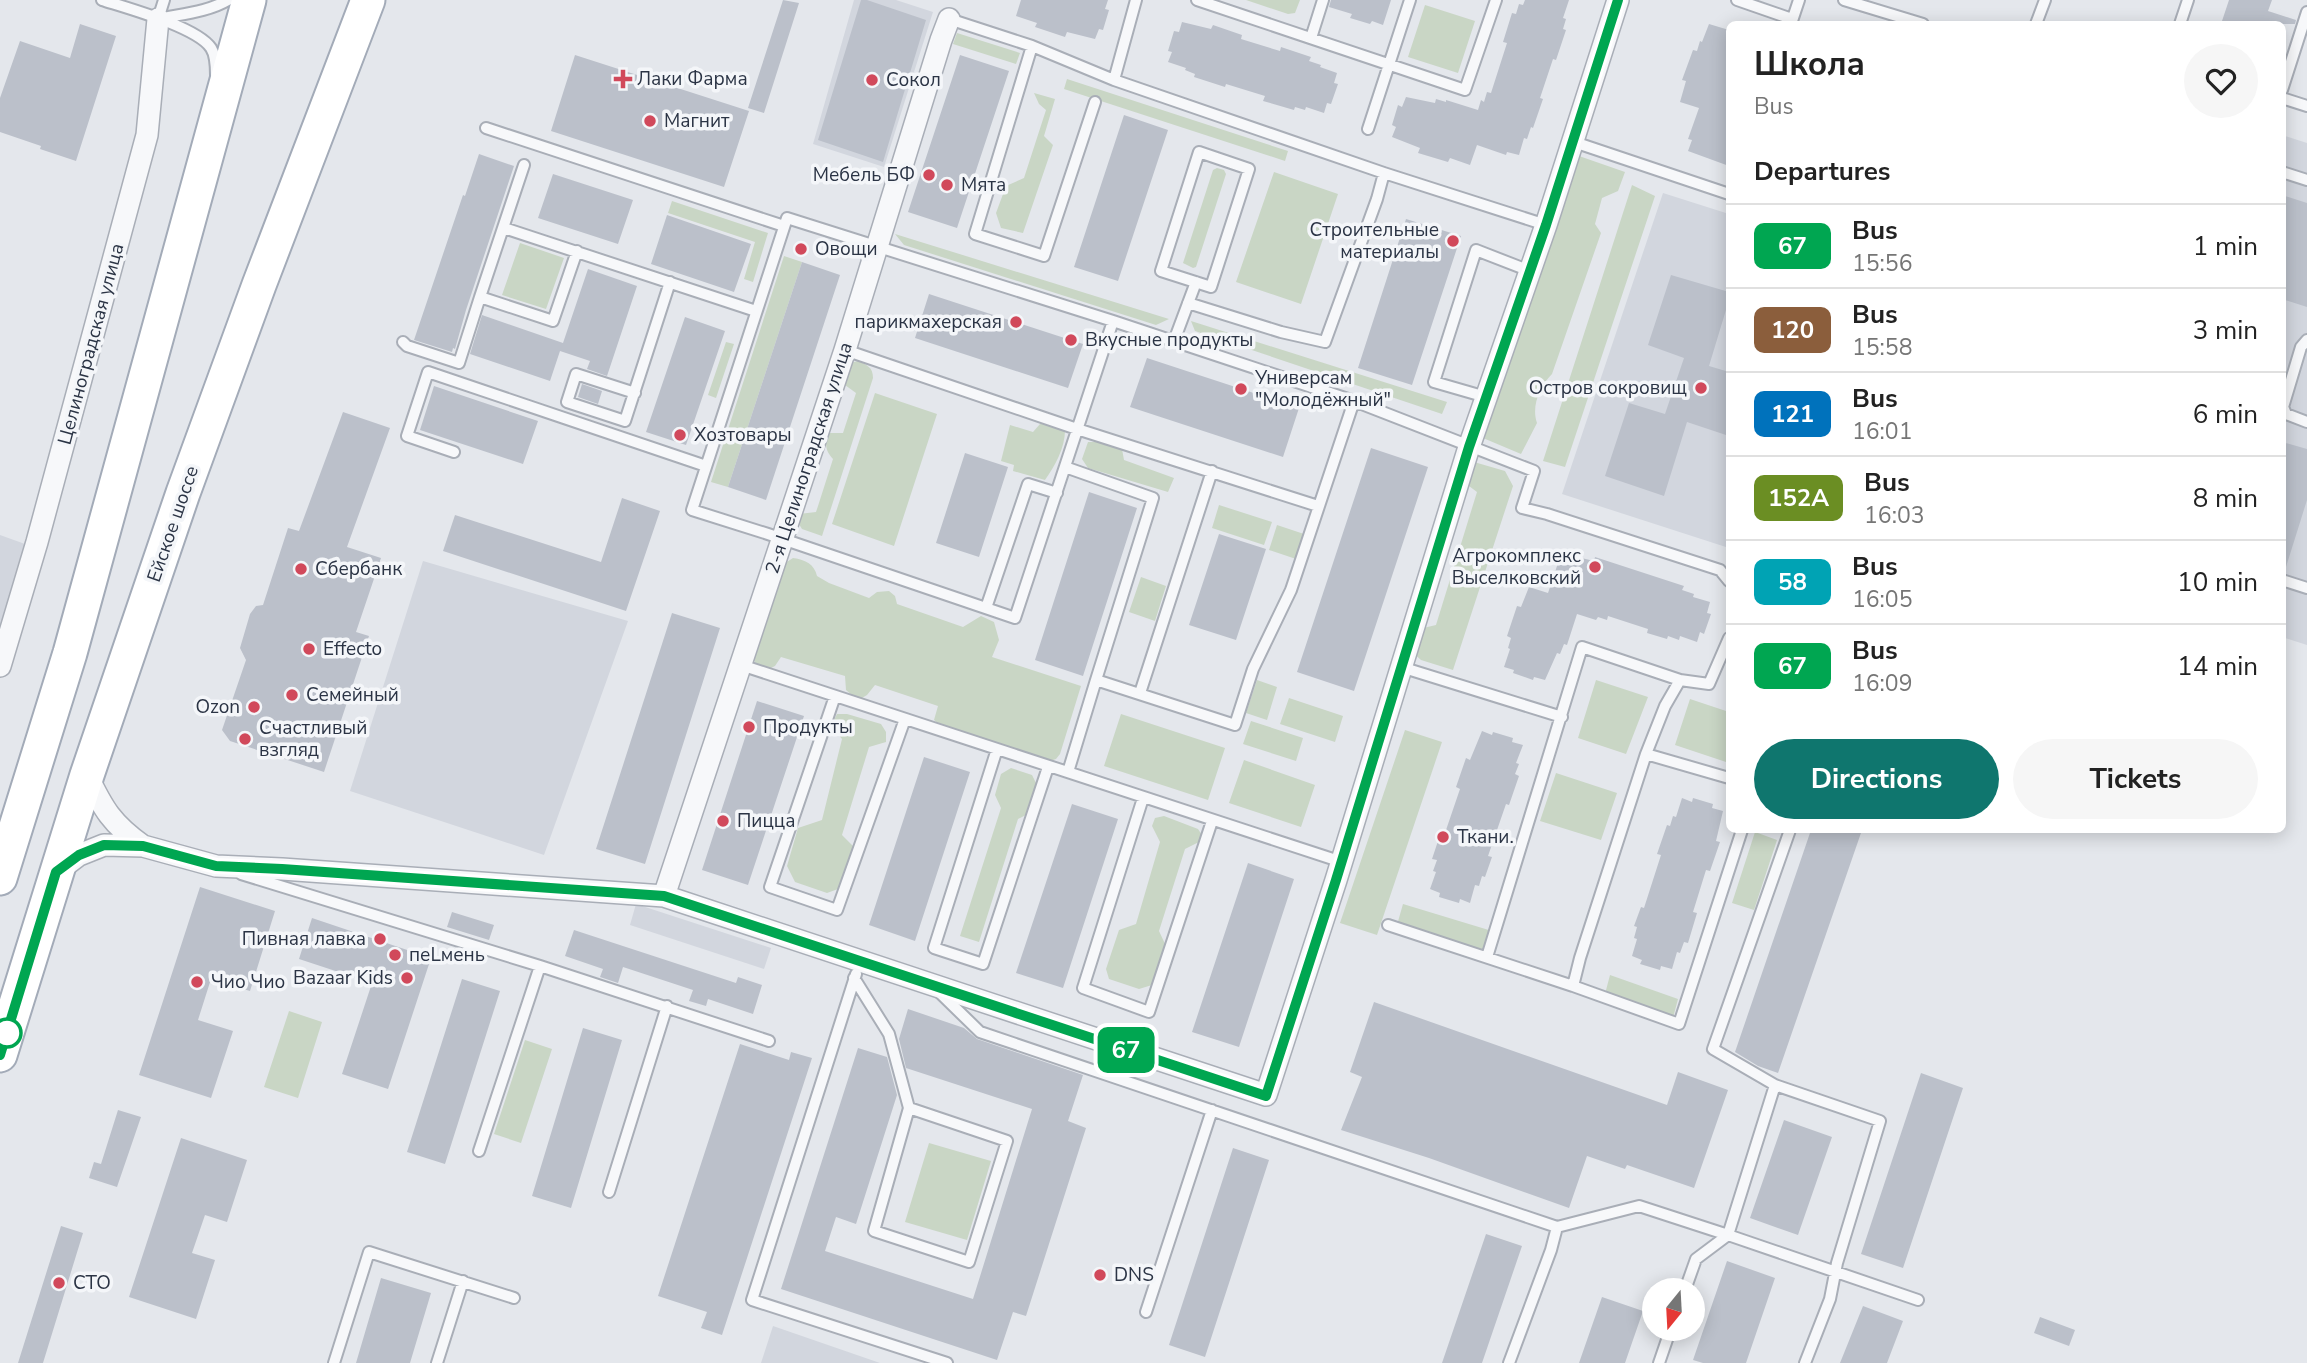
<!DOCTYPE html>
<html lang="en">
<head>
<meta charset="utf-8">
<style>
	body { margin:0; font-family:"Nunito Sans",sans-serif; background:#f6f6f6; color:#222; height:100vh; display:flex; flex-direction:column; font-size:26px; white-space:nowrap }
	* { box-sizing:border-box; margin:0 }
	p { font-size:23px; color:#767676 }
	.icon { flex:none; width:38px; height:38px; fill:none; stroke:currentColor; stroke-width:2; stroke-linecap:round; stroke-linejoin:round }
	.map { position:relative; flex:1; overflow:hidden }
	.drawer { position:absolute; left:1726px; top:21px; width:560px; height:812px; display:flex; flex-direction:column; background:#fff; border-radius:10px; box-shadow:0 4px 18px #0003 }
	.drawer>* { flex:none }
	.badge { padding:0 14px; border-radius:10px; font-size:24px; line-height:46px }
	.needle { width:46px; rotate:198deg }
	.buttons { position:absolute; left:1642px; top:1278px; display:grid; gap:14px }
	.buttons a { display:grid; place-items:center; width:63px; height:63px; border-radius:50%; background:#fff; box-shadow:0 4px 18px #0003; font-size:35px }
	.map>.badge { position:absolute; translate:-50% -50%; box-shadow:0 0 0 4px #fff }
	h2 { padding:0 28px; font-size:26px; line-height:63px }
	.round { display:grid; place-items:center; flex:none; width:74px; height:74px; border-radius:37px; background:#f6f6f6 }
	.overview { display:flex; align-items:center; justify-content:space-between; height:119px; padding:0 28px }
	h1 { font-size:33px; font-weight:700; line-height:52px }
	.cta { display:flex; gap:14px; margin-top:auto; padding:14px 28px }
	.cta a { flex:1; height:80px; border-radius:42px; background:#0f766e; color:#fff; font-size:28px; font-weight:700; line-height:80px; text-align:center }
	.cta a+a { background:#f6f6f6; color:#222 }
	ul { padding:0; list-style:none }
	li { display:flex; align-items:center; gap:21px; height:84px; padding:0 28px; border-top:2px solid #e0e0e0 }
	li div { flex:1 }
	li b { display:block; font-size:26px }
	li em { font-style:normal }
	li .badge { min-width:77px; font-weight:700; text-align:center }
	.map>svg:first-child { display:block }
	.built { fill:#d2d6de }
	.green { fill:#c9d6c5 }
	.building { fill:#bbc0ca }
	.lines { fill:none; stroke-linecap:round; stroke-linejoin:round }
	.lane-casing { stroke:#a9aeb7; stroke-width:14 }
	.street-casing { stroke:#a9aeb7; stroke-width:24 }
	.primary-casing { stroke:#a3abb8; stroke-width:37 }
	.lane { stroke:#f7f8fa; stroke-width:10 }
	.street { stroke:#f7f8fa; stroke-width:21 }
	.primary { stroke:#fff; stroke-width:33 }
	.line-casing { stroke:#fff; stroke-width:16 }
	.line { stroke:#00a651; stroke-width:10 }
	.poi-dot { fill:#d1495b; stroke:#f4f6f9; stroke-width:2.5 }
	.stop-dot { fill:#fff; stroke:#00a651; stroke-width:3.5 }
	.labels { text-anchor:middle; dominant-baseline:central; stroke-width:7; stroke-linejoin:round; paint-order:stroke }
	.poi-label { font-size:19px; fill:#2b3445; stroke:#f4f6f9; text-anchor:start }
	.street-label { font-size:19px; fill:#2b3445; stroke:#f4f6f9 }
</style>
</head>
<body>
<div class="map">
<svg width="2307" height="1363" viewBox="0 0 2307 1363">
	<rect width="100%" height="100%" fill="#e4e7ec"/>
	<!-- built -->
	<path class="built" d="M854,0H896L933,12L884,167L813,144Z
		M2282,135L2307,143V645L2282,637Z
		M1663,193L1729,214V548L1562,494Z
		M0,535L25,544L0,632Z
		M423,561L628,621L544,855L350,791Z
		M636,904L771,948L764,969L630,925Z
		M773,1326L880,1363H761Z"/>
	<!-- green -->
	<path class="green" d="M1246,0H1300L1295,13L1288,14Z
		M1425,5L1475,21L1458,73L1408,57Z
		M957,33L1020,53L1016,64L953,44Z
		M1067,79L1288,151L1285,161L1064,89Z
		M1034,93L1055,99L1044,136L1053,145L1023,233L1001,228L996,213L1006,186L1024,178L1046,110L1039,104Z
		M1579,156L1625,172L1618,191L1602,198L1595,224L1601,233L1552,374C1540,386 1531,406 1537,423L1521,454L1483,438Z
		M1217,168L1224,170L1226,174L1196,267L1193,268L1183,263L1213,170Z
		M1274,172L1338,194L1301,304L1236,282Z
		M1632,185L1655,196L1565,467L1543,461Z
		M672,201L768,233L753,282L744,279L755,242L668,213Z
		M895,234L1169,319L1156,325L904,245Z
		M520,243L564,258L546,309L502,295Z
		M784,256L802,262L728,487L711,482Z
		M1191,321L1447,402L1442,414L1195,331Z
		M726,342L734,344L716,398L708,395Z
		M858,361C867,365 873,367 873,378L822,536L802,529L797,521L799,514L816,512L818,506L833,459C825,450 825,445 828,433H843L856,393L845,385V375L850,363Z
		M875,393L937,414L894,546L832,524Z
		M1040,424H1053L1065,430C1065,448 1055,466 1045,480L1013,471L1014,465L1001,461L1010,425L1033,432Z
		M1088,442H1106L1122,449L1124,460L1174,478L1168,492L1088,468L1082,459Z
		M1474,462L1505,471L1513,486L1453,670L1421,660L1412,652L1419,629L1436,625L1477,492L1465,483Z
		M1219,505L1272,522L1264,545L1212,528Z
		M1277,525L1304,534L1296,559L1269,550Z
		M793,558C806,560 814,564 817,576L829,583L869,598L877,592L889,591L895,596L897,604L963,627L981,616L994,622L999,640L992,657L1081,686L1060,754L1056,759L1047,762L943,728L934,720L938,706L875,685L867,695L862,698L853,696L846,690L845,676L781,657L775,666L769,669L756,664L752,657L782,565Z
		M1141,577L1166,586L1155,621L1129,612Z
		M1257,680L1277,687L1267,720L1246,713Z
		M1596,680L1648,697L1626,754L1578,738Z
		M1289,698L1343,716L1335,742L1280,724Z
		M1690,699L1729,712V763L1675,745Z
		M837,714H847L881,724L886,732V742L869,747L842,835L853,846L838,889L827,893L795,882L787,866L798,828L822,820L842,739L831,726Z
		M1121,714L1225,748L1208,800L1104,766Z
		M1251,721L1303,738L1296,761L1243,744Z
		M1405,730L1442,742L1377,935L1340,923Z
		M1244,760L1315,785L1301,827L1229,803Z
		M1011,768L1032,775L1038,787L1028,814L1018,819L979,942L960,936L1001,808L995,795L1001,774Z
		M1556,773L1617,793L1601,840L1540,821Z
		M1164,816L1198,829L1202,835L1199,842L1185,849L1159,931L1166,946L1152,985L1139,989L1109,979L1106,969L1119,930L1136,924L1160,842L1152,826L1155,818Z
		M1755,832L1777,840L1754,910L1732,903Z
		M1403,904L1492,931L1486,953L1397,925Z
		M1610,975L1678,999L1673,1018L1605,994Z
		M289,1011L322,1022L298,1098L264,1087Z
		M525,1040L552,1049L521,1143L494,1134Z
		M929,1143L991,1161L967,1240L905,1222Z"/>
	<!-- building -->
	<path class="building" d="M783,0L799,3L764,113L748,108Z
		M861,0H867L926,20L883,162L818,140Z
		M1021,0H1108L1105,9L1109,10L1103,30L1099,29L1095,39L1067,32L1065,37L1035,27L1037,23L1016,16Z
		M1331,0H1391L1383,25L1372,21L1370,24L1350,18L1352,14L1329,7Z
		M1525,0H1569L1563,18L1566,19L1563,29L1566,30L1556,60L1553,59L1540,98L1543,99L1533,128L1531,127L1527,139L1524,138L1519,155L1507,152L1506,155L1477,145L1470,165L1450,158L1448,162L1418,153L1420,148L1392,137L1396,127L1392,125L1398,105L1402,107L1406,97L1435,103L1436,99L1446,102V100L1478,110L1481,100L1484,102L1487,92L1491,93L1507,43L1503,42L1512,13L1516,14L1519,4L1523,5Z
		M2229,0H2272L2268,11L2296,20L2295,24H2221Z
		M1182,22L1211,29L1213,25L1242,35L1241,39L1280,51L1281,47L1311,57L1309,61L1321,65L1320,67L1337,73L1334,83L1338,84L1331,104L1327,103L1324,113L1306,107L1305,110L1295,107L1294,110L1263,101L1265,96L1226,84L1225,87L1194,77L1195,74L1185,70L1186,68L1168,62L1172,52L1168,51L1174,31L1179,32Z
		M80,24L116,36L76,161L40,149L41,146L0,132V98L20,41L70,58Z
		M1709,24L1729,30V166L1688,151L1692,140L1688,139L1699,108L1680,102L1686,81L1682,80L1693,50L1697,51L1700,41L1702,42Z
		M575,55L749,111L724,187L551,131Z
		M960,55L1009,71L957,228L908,212Z
		M1124,115L1168,130L1118,281L1074,267Z
		M479,154L514,166L466,310L455,349L453,348L452,352L414,340L463,195L465,196Z
		M553,174L633,200L618,244L538,218Z
		M2282,195L2307,203V307L2282,299Z
		M667,215L751,244L734,292L651,264Z
		M1406,219L1461,236L1412,385L1358,368Z
		M802,262L840,275L766,500L728,487Z
		M588,269L637,286L607,376L587,369L590,361L560,351L550,381L470,354L482,315L563,343Z
		M1671,275L1729,292V300L1709,366L1729,372V436L1687,422L1664,496L1605,476L1629,403L1665,414L1684,358L1648,345Z
		M929,294L1083,344L1068,388L915,338Z
		M685,317L725,331L686,445L646,432Z
		M1147,358L1299,408L1283,457L1130,407Z
		M582,384L602,391L598,404L578,397Z
		M434,386L538,421L523,464L420,430Z
		M343,412L390,428L347,547L381,558L356,632L369,636L324,772L230,741L222,730L246,660L240,648L250,614L256,606L263,605L288,528L299,531Z
		M2282,442L2307,449V500L2286,567H2282Z
		M1371,448L1428,467L1354,691L1297,672Z
		M965,453L1008,467L979,557L936,543Z
		M1089,492L1137,508L1083,676L1035,660Z
		M622,498L660,511L626,611L443,551L455,515L601,562Z
		M1219,534L1266,549L1236,640L1189,625Z
		M1565,554L1594,561L1595,557L1684,586L1682,590L1694,594L1693,597L1710,602L1707,613L1711,614L1704,634L1700,632L1697,642L1680,636L1679,640L1668,636L1667,639L1647,633L1648,629L1608,616L1607,620L1598,617L1596,620L1577,614L1567,645L1564,644L1560,654L1557,653L1545,680L1534,677L1533,680L1513,673L1514,670L1504,667L1510,649L1508,648L1511,638L1507,636L1517,606L1521,607L1529,587L1548,593L1558,563L1561,564Z
		M672,613L720,628L645,864L596,849Z
		M757,701L804,716L748,885L702,870Z
		M1482,731L1492,735L1493,732L1513,738L1512,742L1523,745L1516,763L1519,764L1515,774L1519,776L1509,805L1506,804L1488,856L1492,857L1485,877L1482,876L1479,886L1475,885L1470,903L1460,899L1459,903L1439,897L1440,893L1430,889L1436,872L1433,871L1437,860L1432,859L1442,829L1446,830L1460,789L1456,787L1466,758L1470,760Z
		M924,757L970,772L915,941L869,925Z
		M1682,798L1692,802L1693,798L1713,804L1712,808L1723,811L1716,841L1720,842L1710,871L1706,870L1693,912L1697,913L1688,943L1684,942L1680,953L1677,952L1672,969L1661,966L1660,970L1640,964L1642,960L1632,956L1637,939L1634,938L1637,927L1634,926L1641,907L1644,908L1661,855L1657,854L1667,825L1670,826L1673,816L1676,817Z
		M1072,804L1118,819L1063,988L1016,973Z
		M1811,830H1862L1778,1073L1758,1066L1735,1052Z
		M1248,863L1294,879L1239,1047L1192,1032Z
		M200,887L275,911L250,991L211,979L198,1020L233,1031L211,1098L139,1075Z
		M452,912L494,925L489,940L447,927Z
		M312,918L431,958L388,1089L342,1074L372,983L299,959Z
		M574,930L736,983L738,977L762,985L753,1014L708,999L706,1006L689,1001L693,990L623,967L618,983L600,977L603,969L565,956Z
		M462,979L500,991L445,1164L407,1152Z
		M1374,1002L1667,1105L1678,1072L1728,1090L1694,1188L1627,1165L1625,1169L1587,1156L1569,1208L1429,1158L1341,1130L1362,1077L1350,1072Z
		M908,1009L964,1028L977,1039L1083,1075L1068,1121L1086,1128L1026,1316L1013,1312L997,1360L781,1289L858,1048L887,1057L897,1095L856,1224L836,1217L825,1251L973,1299L1032,1109L906,1068L899,1039Z
		M583,1028L622,1040L571,1208L532,1196Z
		M740,1044L789,1060L791,1052L812,1058L722,1335L701,1328L707,1312L658,1296Z
		M1921,1073L1963,1088L1903,1268L1861,1254Z
		M118,1110L141,1117L117,1187L89,1178L94,1162L101,1164Z
		M1784,1120L1832,1137L1798,1235L1750,1218Z
		M181,1138L247,1160L227,1222L205,1215L192,1253L215,1260L196,1319L129,1297Z
		M1233,1148L1269,1160L1205,1357L1169,1345Z
		M61,1226L83,1233L43,1363H18Z
		M1486,1234L1522,1246L1482,1363H1442Z
		M1727,1261L1775,1278L1746,1363H1703L1693,1360Z
		M381,1278L431,1293L410,1363H356Z
		M1602,1297L1643,1311L1625,1363H1579Z
		M1863,1306L1903,1321L1887,1363H1840Z
		M2040,1317L2075,1330L2069,1346L2034,1333Z"/>
	<g class="lines">
		<!-- lane casing -->
		<g class="lane-casing">
			<path id="lane" d="M102,0C127,8 197,27 211,48C215,54 216,68 216,75
				M1197,0L1465,90L1496,0
				M1737,0L1792,19
				M1844,0L1923,24
				M158,19C181,14 208,12 228,0
				M158,19L164,0
				M949,19L1032,46L1114,80L1384,173L1546,225
				M1791,24L1799,0
				M2036,24L2045,0
				M2180,24L2188,0
				M1311,38L1323,0
				M1032,46L975,234L1044,256L1095,102
				M1114,80L1136,0
				M2282,90L2307,12
				M2282,98L2307,106
				M486,128L784,226
				M1368,129L1410,0
				M1571,141L1729,194
				M1199,152L1249,169L1211,287L1161,271Z
				M524,165L480,297L553,321L577,251
				M2282,172L2307,180
				M504,228L756,311
				M1188,303L1281,332L1325,342L1377,199L1384,173
				M1113,321L1015,618L768,534L692,510L787,218L1113,321L1354,401L1534,471L1522,508L1547,514L1720,570L1729,581
				M2307,340L2301,347L2283,407L2286,414L2307,422
				M1174,341L1196,282
				M403,342L407,346L459,363L480,297
				M845,350L1077,429L1318,506
				M635,393L576,374L567,402L625,421L670,282
				M1486,397L1434,382L1476,250L1530,271
				M454,452L407,436L428,372L706,466
				M1065,467L1153,498L1096,680
				M2282,580L2307,588
				M986,608L1028,484L1057,493
				M741,665L1342,862
				M1401,667L1562,717
				M1140,693L1212,471
				M835,696L770,887L837,910L905,719
				M997,749L934,948L983,964L1048,767
				M1646,754L1729,778
				M1068,772L1096,680L1235,725L1253,669L1291,590L1354,401
				M1143,798L1083,988L1149,1012L1212,821
				M241,874L540,966L769,1041
				M1388,925L1573,986L1679,1024L1742,830
				M1487,957L1582,647L1680,680L1709,684L1729,638
				M856,974L752,1300L947,1363
				M854,978L889,1034L909,1108L874,1231L969,1262L1007,1141L909,1108
				M1573,986L1580,958L1646,754L1665,706L1680,680
				M939,992L980,1032L1557,1227L1639,1206L1728,1235L1775,1085L1713,1049L1790,830
				M1775,1085L1880,1121L1837,1263L1830,1299L1805,1363
				M479,1151L540,966
				M609,1192L667,1006
				M1685,1290L1696,1259L1728,1235L1918,1300
				M1146,1312L1212,1110
				M334,1363L369,1252L514,1298
				M437,1363L463,1281
				M1509,1363L1551,1250L1557,1227
				M1659,1363L1671,1328"/>
		</g>
		<!-- street casing -->
		<g class="street-casing">
			<path id="street" d="M0,666L37,542L147,135L158,19
				M87,775C103,809 112,824 143,846
				M58,871L79,855L104,845L143,846L216,866L282,869L664,896L1266,1095L1336,880L1469,447L1546,225L1618,0
				M664,896L845,350L941,40L949,19"/>
		</g>
		<!-- primary casing -->
		<g class="primary-casing">
			<path id="primary" d="M0,878L70,653L249,0
				M0,1055L87,775L183,493L259,285L368,0"/>
		</g>
		<!-- lane -->
		<use href="#lane" class="lane"/>
		<!-- street -->
		<use href="#street" class="street"/>
		<!-- primary -->
		<use href="#primary" class="primary"/>
	</g>
	<g class="lines">
		<!-- line casing -->
		<g class="line-casing">
			<path id="line" d="M0,1055L56,872L79,855L104,845L143,846L216,866L282,869L664,896L1266,1096L1336,880L1469,447L1546,225L1618,0"/>
		</g>
		<!-- line -->
		<use href="#line" class="line"/>
	</g>
	<!-- markers -->
	<g class="poi-dot">
		<path d="M619.5 68.5h7v7h7v7h-7v7h-7v-7h-7v-7h7z"/>
		<circle cx="872" cy="80" r="7"/>
		<circle cx="650" cy="121" r="7"/>
		<circle cx="929" cy="175" r="7"/>
		<circle cx="947" cy="185" r="7"/>
		<circle cx="1453" cy="241" r="7"/>
		<circle cx="801" cy="249" r="7"/>
		<circle cx="1016" cy="322" r="7"/>
		<circle cx="1071" cy="340" r="7"/>
		<circle cx="1701" cy="388" r="7"/>
		<circle cx="1241" cy="389" r="7"/>
		<circle cx="680" cy="435" r="7"/>
		<circle cx="1595" cy="567" r="7"/>
		<circle cx="301" cy="569" r="7"/>
		<circle cx="309" cy="649" r="7"/>
		<circle cx="292" cy="695" r="7"/>
		<circle cx="254" cy="707" r="7"/>
		<circle cx="749" cy="727" r="7"/>
		<circle cx="245" cy="739" r="7"/>
		<circle cx="723" cy="821" r="7"/>
		<circle cx="1443" cy="837" r="7"/>
		<circle cx="380" cy="939" r="7"/>
		<circle cx="395" cy="955" r="7"/>
		<circle cx="407" cy="978" r="7"/>
		<circle cx="197" cy="982" r="7"/>
		<circle cx="1100" cy="1275" r="7"/>
		<circle cx="59" cy="1283" r="7"/>
	</g>
	<circle class="stop-dot" cx="7" cy="1033" r="14"/>
	<g class="labels">
		<!-- poi labels -->
		<g class="poi-label">
			<text x="637" y="79">Лаки Фарма</text>
			<text x="886" y="80">Сокол</text>
			<text x="664" y="121">Магнит</text>
			<text x="915" y="175" text-anchor="end">Мебель БФ</text>
			<text x="961" y="185">Мята</text>
			<text x="1439" y="230" text-anchor="end">Строительные<tspan x="1439" dy="22">материалы</tspan></text>
			<text x="815" y="249">Овощи</text>
			<text x="1002" y="322" text-anchor="end">парикмахерская</text>
			<text x="1085" y="340">Вкусные продукты</text>
			<text x="1255" y="378">Универсам<tspan x="1255" dy="22">"Молодёжный"</tspan></text>
			<text x="1687" y="388" text-anchor="end">Остров сокровищ</text>
			<text x="694" y="435">Хозтовары</text>
			<text x="1581" y="556" text-anchor="end">Агрокомплекс<tspan x="1581" dy="22">Выселковский</tspan></text>
			<text x="315" y="569">Сбербанк</text>
			<text x="323" y="649">Effecto</text>
			<text x="306" y="695">Семейный</text>
			<text x="240" y="707" text-anchor="end">Ozon</text>
			<text x="763" y="727">Продукты</text>
			<text x="259" y="728">Счастливый<tspan x="259" dy="22">взгляд</tspan></text>
			<text x="737" y="821">Пицца</text>
			<text x="1457" y="837">Ткани.</text>
			<text x="366" y="939" text-anchor="end">Пивная лавка</text>
			<text x="409" y="955">пеLмень</text>
			<text x="393" y="978" text-anchor="end">Bazaar Kids</text>
			<text x="211" y="982">Чио Чио</text>
			<text x="1114" y="1275">DNS</text>
			<text x="73" y="1283">СТО</text>
		</g>
		<!-- street labels -->
		<g class="street-label">
			<text transform="translate(91 344) rotate(-75)">Целиноградская улица</text>
			<text transform="translate(809 458) rotate(-72)">2-я Целиноградская улица</text>
			<text transform="translate(173 524) rotate(-71)">Ейское шоссе</text>
		</g>
	</g>
</svg>
<div class="buttons">
<a><svg class="needle" viewBox="-14 -14 28 28"><path d="M0-13l5 13h-10z" fill="#e53935"/><path d="M0 13l5-13h-10z" fill="#767676"/></svg></a>
</div>
<b class="badge" style="left:1126px;top:1050px;background:#00a651;color:#fff">67</b>
<section class="drawer">
<div class="overview"><div><h1>Школа</h1><p>Bus</p></div><a class="round"><svg class="icon" aria-label="heart" viewBox="0 0 24 24"><path d="M12 20l-8-8c-3-5 5-10 8-4 3-6 11-1 8 4z"/></svg></a></div>
<h2>Departures</h2>
<ul>
<li><span class="badge" style="background:#00a651;color:#fff">67</span><div><b>Bus</b><p>15:56</p></div><em>1 min</em></li>
<li><span class="badge" style="background:#8b5e3c;color:#fff">120</span><div><b>Bus</b><p>15:58</p></div><em>3 min</em></li>
<li><span class="badge" style="background:#0072bc;color:#fff">121</span><div><b>Bus</b><p>16:01</p></div><em>6 min</em></li>
<li><span class="badge" style="background:#6b8e23;color:#fff">152A</span><div><b>Bus</b><p>16:03</p></div><em>8 min</em></li>
<li><span class="badge" style="background:#00a3b4;color:#fff">58</span><div><b>Bus</b><p>16:05</p></div><em>10 min</em></li>
<li><span class="badge" style="background:#00a651;color:#fff">67</span><div><b>Bus</b><p>16:09</p></div><em>14 min</em></li>
</ul>
<div class="cta"><a>Directions</a><a>Tickets</a></div>
</section>
</div>
</body>
</html>
